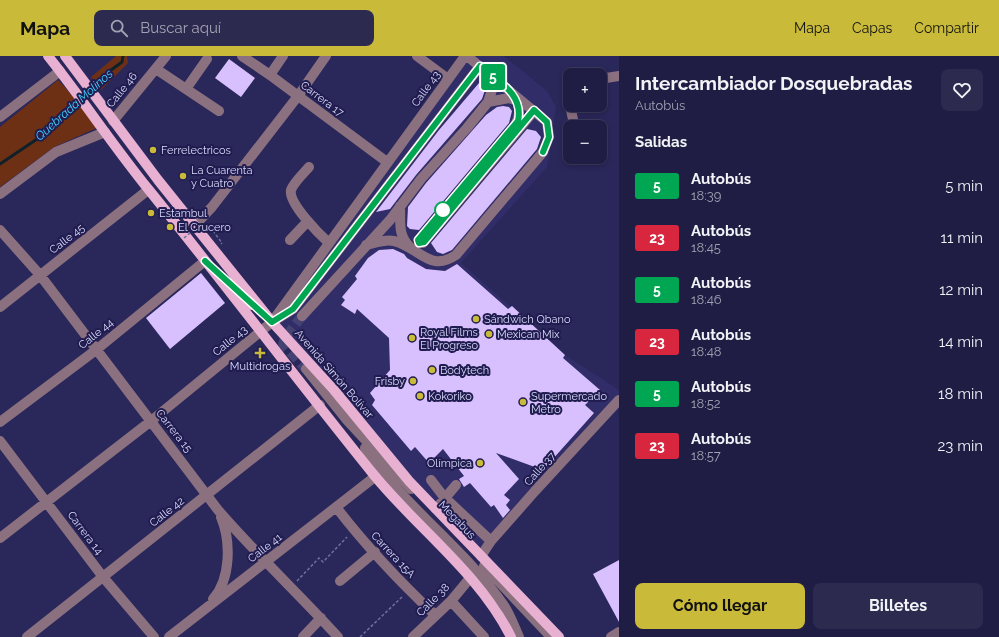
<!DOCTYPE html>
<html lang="es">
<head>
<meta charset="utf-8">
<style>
	body { margin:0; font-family:Raleway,sans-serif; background:#2d2a4f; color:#f1f3f6; height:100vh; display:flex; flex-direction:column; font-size:15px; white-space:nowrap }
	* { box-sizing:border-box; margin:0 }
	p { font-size:13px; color:#a2a2b2 }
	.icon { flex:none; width:22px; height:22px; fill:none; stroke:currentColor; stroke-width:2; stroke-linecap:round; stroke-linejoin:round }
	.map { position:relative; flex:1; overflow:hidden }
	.details { display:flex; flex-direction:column; background:#201d44; width:380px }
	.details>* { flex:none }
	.badge { padding:0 8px; border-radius:3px; font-size:14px; line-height:26px }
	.buttons { position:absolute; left:563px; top:12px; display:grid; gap:8px }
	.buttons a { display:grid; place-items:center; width:44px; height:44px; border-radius:8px; background:#201d44; box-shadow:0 2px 6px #0003,0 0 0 1px #3d3b5d; font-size:20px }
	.map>.badge { position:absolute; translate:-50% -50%; box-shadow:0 0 0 2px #fff }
	h2 { padding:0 16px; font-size:15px; line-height:36px }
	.round { display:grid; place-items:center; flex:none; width:42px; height:42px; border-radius:8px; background:#2d2a4f }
	.head { display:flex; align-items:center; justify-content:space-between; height:68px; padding:0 16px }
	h1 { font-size:19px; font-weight:700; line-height:30px }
	.action { display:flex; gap:8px; margin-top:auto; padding:8px 16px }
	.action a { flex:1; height:46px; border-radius:8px; background:#c9ba3a; color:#111; font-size:16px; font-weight:700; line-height:46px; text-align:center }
	.action a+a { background:#2d2a4f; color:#f1f3f6 }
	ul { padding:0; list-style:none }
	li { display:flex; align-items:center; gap:12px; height:52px; padding:0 16px }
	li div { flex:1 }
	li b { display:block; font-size:15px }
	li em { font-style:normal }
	li .badge { min-width:44px; font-weight:700; text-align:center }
	header { display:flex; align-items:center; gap:24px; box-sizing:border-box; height:56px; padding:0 20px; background:#c9ba3a; color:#111 }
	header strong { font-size:19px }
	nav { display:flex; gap:22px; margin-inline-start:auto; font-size:14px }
	.search { width:280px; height:36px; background:#2d2a4f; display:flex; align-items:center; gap:10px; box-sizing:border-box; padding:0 14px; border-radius:8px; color:#a2a2b2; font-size:15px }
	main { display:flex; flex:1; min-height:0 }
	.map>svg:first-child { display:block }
	.built { fill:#312d68 }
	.green { fill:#6e3014 }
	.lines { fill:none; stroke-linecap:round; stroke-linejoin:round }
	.stream { stroke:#0f2128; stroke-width:3 }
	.building { fill:#d8bffe }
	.minor-tunnel { stroke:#444272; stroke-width:10; stroke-dasharray:10 5; stroke-linecap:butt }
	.path { stroke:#71709c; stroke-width:1.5; stroke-dasharray:3 2; stroke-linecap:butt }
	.minor { stroke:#8b7180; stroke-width:10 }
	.major { stroke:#e8b1d2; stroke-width:10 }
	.path-bridge { stroke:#71709c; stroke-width:1.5; stroke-dasharray:3 2; stroke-linecap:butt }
	.line-casing { stroke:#fff; stroke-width:9 }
	.line { stroke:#00a651; stroke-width:6 }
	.poi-dot { fill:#c9ba3a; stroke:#211c4f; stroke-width:1.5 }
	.stop-dot { fill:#fff; stroke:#00a651; stroke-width:2 }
	.labels { text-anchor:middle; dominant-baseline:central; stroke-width:4; stroke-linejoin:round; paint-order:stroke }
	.street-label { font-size:11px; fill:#d8dafb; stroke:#211c4f }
	.poi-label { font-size:11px; fill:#d8dafb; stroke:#211c4f; text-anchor:start }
	.water-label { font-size:12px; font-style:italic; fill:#42d2fd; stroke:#211c4f }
</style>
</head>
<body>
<header>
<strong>Mapa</strong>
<div class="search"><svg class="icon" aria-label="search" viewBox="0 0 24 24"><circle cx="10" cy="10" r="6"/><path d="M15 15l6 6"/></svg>Buscar aquí</div>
<nav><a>Mapa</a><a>Capas</a><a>Compartir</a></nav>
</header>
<main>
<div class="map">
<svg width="619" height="581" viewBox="0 0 619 581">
	<rect width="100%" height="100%" fill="#2a275a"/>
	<!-- built -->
	<path class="built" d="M465,0H504L547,35L556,51L547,111L461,207L565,299L619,334V344L481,500L272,266Z"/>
	<!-- green -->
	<path class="green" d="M116,0H127L128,7L101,34L91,21Z
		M58,24L101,70L54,91L0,131V71Z"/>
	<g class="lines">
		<!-- stream -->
		<path class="stream" d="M93,33L107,17L122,6L123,0
			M0,108L43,79L89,37"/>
	</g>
	<!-- building -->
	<path class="building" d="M229,3L255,22L241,41L215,22Z
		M479,27L485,34L482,43L416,119L390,153L376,156L439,74Z
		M503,50L509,51L512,55L509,67L419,174L410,173L407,170L408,151L426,127L486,59L497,51Z
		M527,73L536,75L541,81L537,93L452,194L443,198L437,196L431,187Z
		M393,193L404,198L407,202L426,213L445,215L457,208L508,253L512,250L565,299L563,302L600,334L585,349L594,357L543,414L496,397L519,423L504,439L510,444L506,449L510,454L503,462L494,449L491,451L470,427L464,431L459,423L464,420L443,393L429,407L415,391L411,395L372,349L375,344L370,337L390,314L389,282L357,253L355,258L341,249L345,244L342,241L357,223L355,220L368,202L379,194Z
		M201,217L225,247L170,293L146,262Z
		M619,504V566L593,518Z"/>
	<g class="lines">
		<!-- minor-tunnel -->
		<path class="minor-tunnel" d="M302,260L285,282L283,288L306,313"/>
		<!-- path -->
		<path class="path" d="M213,175L222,187L221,188
			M297,525L319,502L323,506L347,481
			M360,581L402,541"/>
		<!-- minor -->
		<path class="minor" d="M242,0L270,19L387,106
			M417,0L448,23
			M156,13L219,55
			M270,19L283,0
			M600,23L619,20
			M186,33L207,3
			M570,34L569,45L574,68L577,71
			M515,40C521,50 520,61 514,71L419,184V187H423L534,55
			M488,46L509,42L521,46
			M0,61L60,15
			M113,65L166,0
			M600,88L602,89
			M309,111C304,117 294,126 291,134C288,147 320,179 329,187
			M0,138L56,96L105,76
			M400,150C401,165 397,179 410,191
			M195,169L212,151L298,40L326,0
			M0,174L40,219L218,454C256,498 299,538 338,581
			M290,184L307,166
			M366,189C375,187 385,183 394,185C419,191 430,217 456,199L543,96L549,81L547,66L467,0
			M0,251L148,134
			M302,260L390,164L421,123L467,72L488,46L492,34L491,19
			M277,263L293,253L480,10
			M306,313L346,363L411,433
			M0,366L96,294L205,205
			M0,385L103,521L154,581
			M365,392C403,450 463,491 503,548C510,558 514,570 519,581
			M431,424L444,441L491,485
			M336,451C366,490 400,526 435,559
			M436,453L456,429
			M0,482L151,365L272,266L465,0
			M481,500L491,485L535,435L619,344
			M484,510L551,581
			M340,525L375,496
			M213,543C231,523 231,485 221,461
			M451,545L484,581
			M27,581L320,349
			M169,581L376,420
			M303,581L321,562
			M413,581L451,545L470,522
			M611,581L619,576"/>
		<!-- major -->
		<path class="major" d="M48,0C83,44 114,91 149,134C225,228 298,325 374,419C419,474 479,517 511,581
			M65,0L158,124L272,266L334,334L409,425L559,581
			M228,227L252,249"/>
		<!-- path-bridge -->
		<path class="path-bridge" d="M184,182L203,166"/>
	</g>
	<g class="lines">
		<!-- line casing -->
		<g class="line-casing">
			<path id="line" d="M205,205L272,266L293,253L480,10C498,25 524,38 518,65L418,184L419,187L424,186L534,54L547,66L549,81L543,96"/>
		</g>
		<!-- line -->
		<use href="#line" class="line"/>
	</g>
	<!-- markers -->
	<g class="poi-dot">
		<circle cx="153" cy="94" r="4"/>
		<circle cx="183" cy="120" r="4"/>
		<circle cx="151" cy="157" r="4"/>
		<circle cx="170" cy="171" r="4"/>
		<circle cx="476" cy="263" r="4"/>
		<circle cx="489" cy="278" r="4"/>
		<circle cx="412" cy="282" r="4"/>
		<path d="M258 291h4v4h4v4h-4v4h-4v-4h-4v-4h4z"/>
		<circle cx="432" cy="314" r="4"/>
		<circle cx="413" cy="325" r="4"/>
		<circle cx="420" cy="340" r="4"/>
		<circle cx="523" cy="346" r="4"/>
		<circle cx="480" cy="407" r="4"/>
	</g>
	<circle class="stop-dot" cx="443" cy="154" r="8"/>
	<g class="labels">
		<!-- street labels -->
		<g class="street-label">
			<text transform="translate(426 33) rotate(-54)">Calle 43</text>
			<text transform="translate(122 34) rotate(-51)">Calle 46</text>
			<text transform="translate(322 43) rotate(37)">Carrera 17</text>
			<text transform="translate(67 183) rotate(-38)">Calle 45</text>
			<text transform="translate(96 278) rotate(-39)">Calle 44</text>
			<text transform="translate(230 285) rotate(-39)">Calle 43</text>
			<text transform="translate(334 318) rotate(49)">Avenida Simón Bolívar</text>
			<text transform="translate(174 375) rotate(52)">Carrera 15</text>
			<text transform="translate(540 413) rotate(-48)">Calle 37</text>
			<text transform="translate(167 456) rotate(-38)">Calle 42</text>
			<text transform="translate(457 464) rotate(46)">Megabus</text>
			<text transform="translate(85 477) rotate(53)">Carrera 14</text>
			<text transform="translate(265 492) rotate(-38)">Calle 41</text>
			<text transform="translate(393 499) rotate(47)">Carrera 15A</text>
			<text transform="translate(433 544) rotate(-45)">Calle 38</text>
		</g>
		<!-- poi labels -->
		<g class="poi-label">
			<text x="161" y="94">Ferrelectricos</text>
			<text x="191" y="114">La Cuarenta<tspan x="191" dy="13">y Cuatro</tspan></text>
			<text x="159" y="157">Estambul</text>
			<text x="178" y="171">El Crucero</text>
			<text x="484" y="263">Sándwich Qbano</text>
			<text x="420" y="276">Royal Films<tspan x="420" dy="13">El Progreso</tspan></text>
			<text x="497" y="278">Mexican Mix</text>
			<text x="260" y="310" text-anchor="middle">Multidrogas</text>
			<text x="440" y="314">Bodytech</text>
			<text x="405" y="325" text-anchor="end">Frisby</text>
			<text x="428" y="340">Kokoriko</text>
			<text x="531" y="340">Supermercado<tspan x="531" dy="13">Metro</tspan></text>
			<text x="472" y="407" text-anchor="end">Olímpica</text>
		</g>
		<!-- water labels -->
		<g class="water-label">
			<text transform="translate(74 49) rotate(-42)">Quebrada Molinos</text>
		</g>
	</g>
</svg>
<div class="buttons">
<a>+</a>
<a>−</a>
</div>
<b class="badge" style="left:493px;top:21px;background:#00a651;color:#fff">5</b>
</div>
<section class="details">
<div class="head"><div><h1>Intercambiador Dosquebradas</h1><p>Autobús</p></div><a class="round"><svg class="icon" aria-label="heart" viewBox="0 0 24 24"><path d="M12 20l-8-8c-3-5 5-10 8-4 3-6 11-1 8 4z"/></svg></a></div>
<h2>Salidas</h2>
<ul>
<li><span class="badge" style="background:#00a651;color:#fff">5</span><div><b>Autobús</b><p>18:39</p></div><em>5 min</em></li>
<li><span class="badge" style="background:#d7263d;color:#fff">23</span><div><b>Autobús</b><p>18:45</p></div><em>11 min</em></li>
<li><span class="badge" style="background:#00a651;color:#fff">5</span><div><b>Autobús</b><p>18:46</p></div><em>12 min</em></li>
<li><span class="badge" style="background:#d7263d;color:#fff">23</span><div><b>Autobús</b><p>18:48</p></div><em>14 min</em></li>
<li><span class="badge" style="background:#00a651;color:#fff">5</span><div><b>Autobús</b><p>18:52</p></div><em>18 min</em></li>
<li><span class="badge" style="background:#d7263d;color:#fff">23</span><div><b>Autobús</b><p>18:57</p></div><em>23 min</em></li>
</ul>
<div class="action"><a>Cómo llegar</a><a>Billetes</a></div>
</section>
</main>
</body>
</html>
